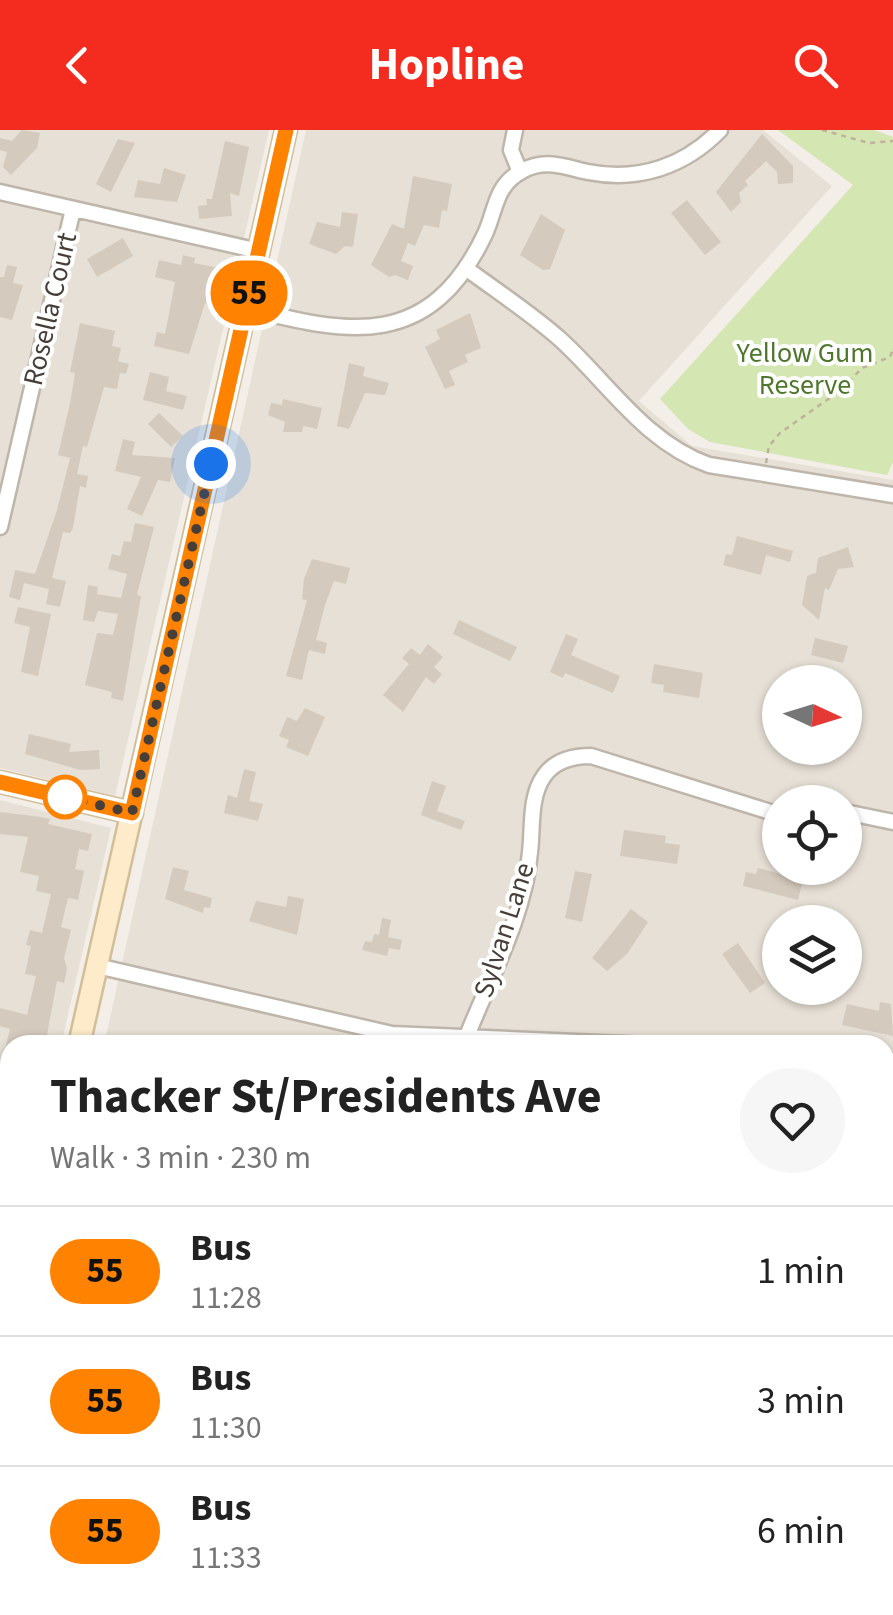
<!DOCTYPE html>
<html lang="en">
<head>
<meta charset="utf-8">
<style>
	body { margin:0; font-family:"Source Sans 3",sans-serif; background:#f6f6f6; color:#222; height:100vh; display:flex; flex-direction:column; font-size:38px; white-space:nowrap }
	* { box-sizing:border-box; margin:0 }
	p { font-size:32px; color:#767676 }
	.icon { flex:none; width:55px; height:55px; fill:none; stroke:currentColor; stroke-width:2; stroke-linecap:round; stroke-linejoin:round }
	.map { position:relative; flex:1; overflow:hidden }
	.drawer { position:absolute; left:0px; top:905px; width:895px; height:580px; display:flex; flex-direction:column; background:#fff; border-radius:30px 30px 0 0; box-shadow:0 2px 8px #0004 }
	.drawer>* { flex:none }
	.badge { padding:0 20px; border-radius:32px; font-size:35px; line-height:65px }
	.needle { width:65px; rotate:94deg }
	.controls { position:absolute; left:762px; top:535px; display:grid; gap:20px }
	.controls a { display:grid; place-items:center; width:100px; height:100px; border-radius:50%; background:#fff; box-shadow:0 2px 8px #0004; font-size:50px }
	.you { position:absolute; width:50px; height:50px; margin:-25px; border:8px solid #fff; border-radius:50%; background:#1a73e8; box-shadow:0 0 0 15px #1a73e833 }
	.map>.badge { position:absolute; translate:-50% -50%; box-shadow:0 0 0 5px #fff }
	.round { display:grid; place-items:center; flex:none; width:105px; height:105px; border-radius:52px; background:#f6f6f6 }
	.summary { display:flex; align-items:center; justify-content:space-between; height:170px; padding:0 50px }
	h1 { font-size:48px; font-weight:700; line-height:75px }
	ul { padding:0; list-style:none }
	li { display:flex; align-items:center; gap:30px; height:130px; padding:0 50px; border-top:2px solid #e0e0e0 }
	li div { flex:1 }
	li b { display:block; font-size:38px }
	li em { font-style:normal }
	li .badge { min-width:110px; font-weight:700; text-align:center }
	header { display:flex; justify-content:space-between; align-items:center; height:130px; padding:0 50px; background:#f32c1f; color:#fff; font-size:45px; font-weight:700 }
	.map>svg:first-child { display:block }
	.residential { fill:#e7e0d6; fill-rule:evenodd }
	.green { fill:#d4e6b2 }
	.building { fill:#d5cabe }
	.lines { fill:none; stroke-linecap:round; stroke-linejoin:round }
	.street-casing { stroke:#bfb6ab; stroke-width:19 }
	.secondary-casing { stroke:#d2be99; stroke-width:25 }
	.path { stroke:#c0b09c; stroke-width:2.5; stroke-dasharray:5 5; stroke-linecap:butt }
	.street { stroke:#fff; stroke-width:14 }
	.secondary { stroke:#fdebc9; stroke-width:20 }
	.line-casing { stroke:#fff; stroke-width:22 }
	.line { stroke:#ff8200; stroke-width:15 }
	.walk { stroke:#473f37; stroke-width:10; stroke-dasharray:0 18 }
	.stop-dot { fill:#fff; stroke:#ff8200; stroke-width:5 }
	.labels { text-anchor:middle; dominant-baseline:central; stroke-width:8; stroke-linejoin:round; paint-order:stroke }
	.street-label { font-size:28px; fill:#473f37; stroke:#fff }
	.park-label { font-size:28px; fill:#4f772b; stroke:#fff }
</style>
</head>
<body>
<header><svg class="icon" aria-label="back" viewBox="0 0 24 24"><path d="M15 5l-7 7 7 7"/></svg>Hopline<svg class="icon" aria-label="search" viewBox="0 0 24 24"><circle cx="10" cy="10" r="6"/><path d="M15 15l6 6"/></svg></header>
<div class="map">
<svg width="893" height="1485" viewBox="0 0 893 1485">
	<rect width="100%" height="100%" fill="#f3efe8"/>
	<!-- residential -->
	<path class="residential" d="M0,0H269L115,666L0,638Z
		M306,0H763L832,56L639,271L692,316L893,350V1485H868L833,1475H885V915H104ZM780,552H845V618H780ZM780,672H845V738H780ZM780,792H845V858H780Z
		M0,670L111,698L61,915H10V1137L0,1181Z
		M10,1342V1475H662L660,1485H0V1387Z"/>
	<!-- green -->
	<path class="green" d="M778,0H874L893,7V332L887,345L710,312L688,299L660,269L853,55Z"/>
	<!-- building -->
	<path class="building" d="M22,0L40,3L37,18L11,45L3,37L7,22L0,20V8L12,11Z
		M762,4L793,36V53L778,54L777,42L766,31L745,51L748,55L739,63L741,72L731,82L716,62Z
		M118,9L135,13L111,62L96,54Z
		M225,11L249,17L239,66L230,63L232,86L199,89L198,76L207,75L206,69H212Z
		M164,38L186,45L177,72L134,67L138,50L160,54Z
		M413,46L452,54L447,81L442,80L439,98L424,95L415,116L408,113L401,131L413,136L408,150L395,145L389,147L371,135L392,94L404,99Z
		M687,70L721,112L705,125L671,83Z
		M342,82L358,84L353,117L345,116L336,124L309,114L317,92L340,97Z
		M541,84L565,100L550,139L543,140L520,125Z
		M123,108L133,126L97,147L87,129Z
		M183,125L195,128L194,133L219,138L218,160L227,162L223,177L205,173L189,224L154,216L157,202L165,204L175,152L155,147L159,130L181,135Z
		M7,135L17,137L13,153L23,155L12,190L0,187V147H4Z
		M470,183L481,218L465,225L468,232L449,241L455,255L445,259L425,217L440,209L436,200Z
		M80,193L115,201L112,216L121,218L118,231L129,234L126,244L120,243L117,259L104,257L87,317L83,316L77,344L88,346L86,358L80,356L73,398L70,403L63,402L52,448L66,451L60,477L46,474L49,459L24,453L20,470L9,467L15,440L35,444L57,380L70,328L58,325L70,273L75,243L70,242Z
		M349,233L365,237L363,246L389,253L385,265L365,263L349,299L337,296Z
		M150,242L169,247L166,261L187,266L183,280L143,270Z
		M283,269L322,278L317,299L303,296L302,302H283L285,292L268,285L271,273L282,275Z
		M159,283L183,306L171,317L148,294Z
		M123,309L135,312L132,325L175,328L170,352L158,350L142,386L127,379L141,347L115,341Z
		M135,393L154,397L137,465L141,466L123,571L111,568L112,562L85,555L97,503L113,505L118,484L98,481L94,492L83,490L88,455L98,457L97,464L121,468L127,444L108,439L112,424L120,426L124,411L131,412Z
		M737,406L793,421L790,432L766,425L761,445L723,435L726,424L732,425Z
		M848,417L854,437L838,439L829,460L825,458L819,490L802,475L807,446L816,443L818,428Z
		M312,429L350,438L346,454L334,451L325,475L316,510L327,513L325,524L309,520L302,550L286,546L307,470L302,469L304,449Z
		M18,477L51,484L38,546L21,542L30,497L14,493Z
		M459,490L517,517L510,531L453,504Z
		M566,504L578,509L571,525L620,546L613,563L565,543L563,548L550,542Z
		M815,508L848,516L843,533L811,525Z
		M428,514L443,527L434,537L442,544L434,554L426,547L403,582L383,565L409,534L402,528L411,518L420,525Z
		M654,534L703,543L699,568L663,562L664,555L651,553Z
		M305,578L325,587L308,626L286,617L289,610L279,606L287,587L297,591Z
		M29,604L71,614L69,622L99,620L100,639L80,640L25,624Z
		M244,639L256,642L249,671L263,674L258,691L224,683L228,665L237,668Z
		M432,651L446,656L437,681L465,691L461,700L421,685Z
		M0,682L41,687L50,689L48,694L92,704L88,721L79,719L75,739L84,741L78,770L68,768L61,797L71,800L64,828L67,839L64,853L57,851L45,915H6L10,899L0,896V878L27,885L36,846L25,844L31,816L26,815L30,800L42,803L51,764L36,761L39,746L20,742L28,707L0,704Z
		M624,700L666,706L665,713L680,715L677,734L620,726Z
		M173,737L189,741L184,760L212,768L210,778L204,777L203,783L165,769Z
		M758,738L803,750L798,770L743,756L746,742L756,744Z
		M575,741L592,744L582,792L565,788Z
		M288,766L304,769L297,805L249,791L256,771L286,777Z
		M631,779L648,792L627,824L607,841L592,828Z
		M382,788L391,790L388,807L402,810L400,820L389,818L387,826L362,820L365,811L372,812L374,804L379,805Z
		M738,813L765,853L750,863L722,824Z
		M880,872L891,874L893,906L842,895L847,874L879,881Z
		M0,997L10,1000L9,1097L0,1095L6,1041L0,1039Z"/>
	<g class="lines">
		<!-- street casing -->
		<g class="street-casing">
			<path id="street" d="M515,0L511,20L520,42
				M0,62L259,121
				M467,139C498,162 532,184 561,210C609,254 646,313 709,335L893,365
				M246,178C350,205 430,220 485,104C496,80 495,55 522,41C545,28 565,37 588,42C639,52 685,36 720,0
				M0,397L73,79
				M845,682L893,692
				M97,836L392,904L647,915
				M467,906C490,848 525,785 530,722C533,699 529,667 544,646C555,630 573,626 591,626L780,685
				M885,961L893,963
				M0,1130L10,1132
				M885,1337L893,1338
				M369,1485L372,1475"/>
		</g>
		<!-- secondary casing -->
		<g class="secondary-casing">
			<path id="secondary" d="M0,652L132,683
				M79,915L286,0
				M0,1262L10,1218"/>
		</g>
		<!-- path -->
		<path class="path" d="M822,0L869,13L893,11
			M766,333L769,316L780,303L841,260L862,238L890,227L893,219"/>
		<!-- street -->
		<use href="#street" class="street"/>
		<!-- secondary -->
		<use href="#secondary" class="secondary"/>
	</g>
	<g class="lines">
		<!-- line casing -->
		<g class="line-casing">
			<path id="line" d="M0,652L132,683L286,0"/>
		</g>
		<!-- line -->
		<use href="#line" class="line"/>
		<!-- walk -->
		<path class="walk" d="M65,667L132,683L211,334"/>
	</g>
	<!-- markers -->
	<circle class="stop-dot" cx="65" cy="667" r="20"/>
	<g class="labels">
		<!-- street labels -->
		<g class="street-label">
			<text transform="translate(50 179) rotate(-77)">Rosella Court</text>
			<text transform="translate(504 800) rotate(-72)">Sylvan Lane</text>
		</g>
		<!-- park labels -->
		<g class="park-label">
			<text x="805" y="223">Yellow Gum<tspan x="805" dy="32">Reserve</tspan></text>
		</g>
	</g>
</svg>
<div class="controls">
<a><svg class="needle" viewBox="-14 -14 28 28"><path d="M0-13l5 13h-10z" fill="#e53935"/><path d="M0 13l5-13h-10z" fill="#767676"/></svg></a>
<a><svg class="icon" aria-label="locate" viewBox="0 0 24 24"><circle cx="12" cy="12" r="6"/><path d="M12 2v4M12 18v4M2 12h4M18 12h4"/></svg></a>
<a><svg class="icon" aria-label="layers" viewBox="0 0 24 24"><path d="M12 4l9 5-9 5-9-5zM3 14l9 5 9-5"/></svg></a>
</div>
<div class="you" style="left:211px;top:334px"></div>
<b class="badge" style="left:249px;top:163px;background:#ff8200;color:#111">55</b>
<section class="drawer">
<div class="summary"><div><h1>Thacker St/Presidents Ave</h1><p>Walk · 3 min · 230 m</p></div><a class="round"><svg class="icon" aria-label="heart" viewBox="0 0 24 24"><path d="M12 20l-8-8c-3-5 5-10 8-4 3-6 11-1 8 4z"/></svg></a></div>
<ul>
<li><span class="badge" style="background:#ff8200;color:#111">55</span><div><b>Bus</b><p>11:28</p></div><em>1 min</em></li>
<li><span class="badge" style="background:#ff8200;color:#111">55</span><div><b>Bus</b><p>11:30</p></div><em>3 min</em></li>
<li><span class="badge" style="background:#ff8200;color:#111">55</span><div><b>Bus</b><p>11:33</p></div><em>6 min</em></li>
</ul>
</section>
</div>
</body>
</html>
